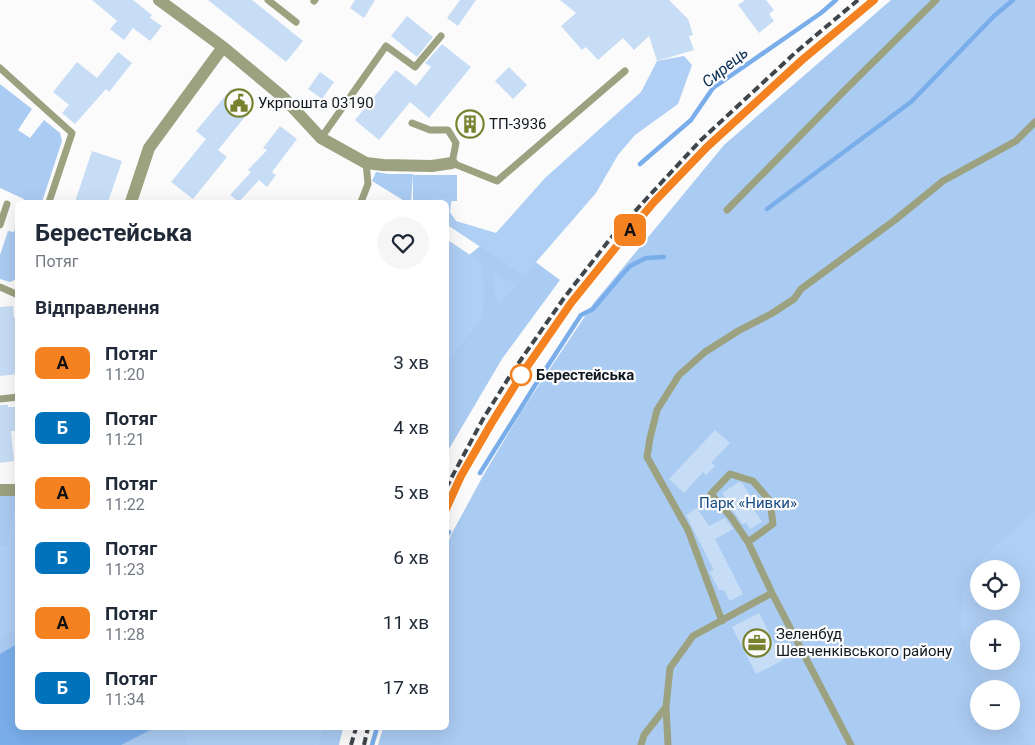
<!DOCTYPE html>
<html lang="uk">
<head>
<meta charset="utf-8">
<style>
	body { margin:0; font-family:Roboto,sans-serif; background:#f6f6f7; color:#1f2937; height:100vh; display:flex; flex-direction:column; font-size:19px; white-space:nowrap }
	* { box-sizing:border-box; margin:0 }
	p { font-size:16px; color:#747a83 }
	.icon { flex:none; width:28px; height:28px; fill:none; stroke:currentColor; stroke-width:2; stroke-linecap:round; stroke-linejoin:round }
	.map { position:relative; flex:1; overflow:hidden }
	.sheet { position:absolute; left:15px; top:200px; width:434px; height:530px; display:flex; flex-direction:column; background:#fff; border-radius:8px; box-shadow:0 5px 20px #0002 }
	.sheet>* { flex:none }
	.badge { padding:0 10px; border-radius:8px; font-size:18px; line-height:32px }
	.fabs { position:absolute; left:970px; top:560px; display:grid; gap:10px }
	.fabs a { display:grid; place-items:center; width:50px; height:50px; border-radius:50%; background:#fff; box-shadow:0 5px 20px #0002; font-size:25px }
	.map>.badge { position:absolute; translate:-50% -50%; box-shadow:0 0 0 2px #fff }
	h2 { padding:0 20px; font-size:19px; line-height:45px }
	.round { display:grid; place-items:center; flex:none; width:52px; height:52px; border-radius:26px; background:#f6f6f7 }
	.summary { display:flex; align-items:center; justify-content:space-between; height:85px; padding:0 20px }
	h1 { font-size:24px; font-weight:700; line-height:38px }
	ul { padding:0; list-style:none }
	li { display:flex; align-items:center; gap:15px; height:65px; padding:0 20px }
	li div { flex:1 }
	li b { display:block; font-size:19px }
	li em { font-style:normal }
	li .badge { min-width:55px; font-weight:700; text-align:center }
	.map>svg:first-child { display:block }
	.green { fill:#aacbf2; fill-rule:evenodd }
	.forest { fill:#afcff5; fill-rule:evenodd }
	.water { fill:#7aaeeb }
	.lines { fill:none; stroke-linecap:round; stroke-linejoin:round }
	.stream { stroke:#7aaeeb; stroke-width:4.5 }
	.building { fill:#c7ddf6 }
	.service { stroke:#9ca180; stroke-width:7 }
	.minor { stroke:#9ca180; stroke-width:12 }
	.rail { stroke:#3e454b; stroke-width:4; stroke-dasharray:8 4; stroke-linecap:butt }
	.line-casing { stroke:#fff; stroke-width:11 }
	.line { stroke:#f58220; stroke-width:8 }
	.stop-dot { fill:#fff; stroke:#f58220; stroke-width:2.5 }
	.labels { text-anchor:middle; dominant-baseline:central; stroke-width:4.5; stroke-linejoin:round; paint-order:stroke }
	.poi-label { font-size:15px; fill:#101820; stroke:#fbfbfb; text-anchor:start }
	.stop-label { font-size:15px; font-weight:bold; fill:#101820; stroke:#fbfbfb; text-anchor:start }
	.park-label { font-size:15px; fill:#154a82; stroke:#fbfbfb }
	.water-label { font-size:16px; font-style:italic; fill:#062b52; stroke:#fbfbfb }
</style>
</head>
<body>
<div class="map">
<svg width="1035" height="745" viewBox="0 0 1035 745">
	<rect width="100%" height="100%" fill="#fbfbfb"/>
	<!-- green -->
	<path class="green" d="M891,0H1035V745H378L383,728H446V547L452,533L484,474L521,412L593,304L724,145ZM979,569H1011V601H979ZM979,629H1011V661H979ZM979,689H1011V721H979Z
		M0,84L32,109L18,130L30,138L44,120L60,133L62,141L42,202H23L24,199L0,188Z
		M376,172L388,174H413L411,202H406L372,181Z
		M413,175H457V201H413Z
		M17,220V279L10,282L0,279V255L8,231L14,232Z
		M496,233L560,280L502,359L446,454V274Z
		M17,492L18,728H343L339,745H0V494Z"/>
	<!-- forest -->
	<path class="forest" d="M684,56L692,65L678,104L635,135L618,155L596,193L524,276L446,224V202H419L421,199L452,198L450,212L456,221L496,233L545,178L641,92L657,61Z
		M446,239L481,262L485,294L482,319L446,362Z
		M494,272L516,285L498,306L493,285Z
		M17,506V629L0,637V587L2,585L0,582V546H7L10,524Z
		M1035,511V745H1030L1011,716V689H992L969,662L960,617L964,590L983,557ZM979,569H1011V601H979ZM979,629H1011V661H979Z
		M183,728H323L319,745H188Z"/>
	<!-- water -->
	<path class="water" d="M17,644L18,728H154L121,745H0V654Z"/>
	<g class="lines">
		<!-- stream -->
		<path class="stream" d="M640,164L691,120L713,88L821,13L836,0
			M767,209L911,102L994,16L1013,0
			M480,473L534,387L581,315L593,309L620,277L630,266L646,258L664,257
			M446,537L449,532
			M372,745L377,728"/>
	</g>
	<!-- building -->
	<path class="building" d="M92,0H133L152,15L150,18L162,26L150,41L133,28L124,40L110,29L117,21Z
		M208,0H252L303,41L286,62Z
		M355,0H375L364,18L350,8Z
		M460,0H476L458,26L447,18Z
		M560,0H669L688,19L693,35L689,36L694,50L657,61L649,36L634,50L623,38L598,60L586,47L582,50L561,26L576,13Z
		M745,0H766L774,10L769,14L774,21L759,33L738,5Z
		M407,16L433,37L417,57L391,36Z
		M442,44L471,67L429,118L410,102L379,140L355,120L396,70L416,86L431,67L425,63Z
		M118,52L132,63L109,92L106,89L75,124L62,113L69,105L53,92L77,62L97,78Z
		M509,67L527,85L513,99L495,81Z
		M320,72L334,82L322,99L308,89Z
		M231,89L253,107L218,150L227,157L193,199L171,182L206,139L196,131Z
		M471,115L480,123L469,134L460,126Z
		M280,126L297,139L272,172L276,175L267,187L259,180L239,202L230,195L251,172L248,170L267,150L263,148Z
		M92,151L122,161L108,202H75Z
		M13,306L14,318L18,317V374L0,376V307Z
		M0,405H8V407H18V431H11L14,461L0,463Z
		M715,430L730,443L711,463L715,466L706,475L703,472L684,493L669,479Z
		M739,482L742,483L753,500L749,502L762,522L750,529L746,523L742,524L722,493Z
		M697,508L709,526L725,518L733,529L715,539L743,594L730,601L724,590H719L710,573L709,572L714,570L686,515Z
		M759,613L783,660L756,674L732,627Z"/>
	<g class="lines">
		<!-- service -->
		<path class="service" d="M268,0L296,22
			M314,1L315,0
			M0,68L72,133L49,202
			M412,123L430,130H448L456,143L452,163L497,181L625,71
			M321,138L386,46L415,67L441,36
			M361,202L368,184L366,163
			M727,210L846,89L936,0
			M0,225L7,204
			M0,287L18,295
			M0,399L18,397
			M748,542L731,517L711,494L730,474L753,481L770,501L773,524L748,542L772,593
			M722,621L688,530L647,457L650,438L657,410L679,375L705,352L738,331L771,314L794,299L801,289L895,220L943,181L1016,141L1035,122
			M641,745L644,735L666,707
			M668,745L666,707L670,668L693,636L772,593L851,745"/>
		<!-- minor -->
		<path class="minor" d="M159,0L223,47L283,97L321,138L366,163L383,165L432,166L452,163
			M131,202L149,148L223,47
			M0,490H18"/>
		<!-- rail -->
		<path class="rail" d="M446,488L483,419L513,371L564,298L610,239L648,197L701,140L796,52L858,0
			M446,509L461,476L491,423L522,374L571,303L615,247L654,202L707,147L802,60L874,0
			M351,745L356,728
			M364,745L368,728"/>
	</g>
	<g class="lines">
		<!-- line casing -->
		<g class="line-casing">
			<path id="line" d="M446,509L461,476L491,424L522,374L571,303L616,247L654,202L707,147L802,60L874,0"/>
		</g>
		<!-- line -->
		<use href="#line" class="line"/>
	</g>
	<!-- icons -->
	<defs>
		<g id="civic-ring" transform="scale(1.4375)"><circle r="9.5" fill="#fbfbfb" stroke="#78822e" stroke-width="1.5"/><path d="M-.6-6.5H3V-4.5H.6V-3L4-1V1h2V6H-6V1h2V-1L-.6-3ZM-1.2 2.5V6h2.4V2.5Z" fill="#78822e"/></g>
		<g id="building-ring" transform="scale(1.4375)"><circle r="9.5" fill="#fbfbfb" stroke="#78822e" stroke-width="1.5"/><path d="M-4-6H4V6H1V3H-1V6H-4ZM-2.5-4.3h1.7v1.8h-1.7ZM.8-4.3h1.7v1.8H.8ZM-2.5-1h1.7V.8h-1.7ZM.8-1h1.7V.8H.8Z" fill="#78822e"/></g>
		<g id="office-ring" transform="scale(1.4375)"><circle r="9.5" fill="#fbfbfb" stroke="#78822e" stroke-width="1.5"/><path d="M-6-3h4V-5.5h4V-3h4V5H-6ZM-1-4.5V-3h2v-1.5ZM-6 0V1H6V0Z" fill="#78822e"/></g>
	</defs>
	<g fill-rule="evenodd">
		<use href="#civic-ring" x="239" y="103"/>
		<use href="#building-ring" x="470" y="124"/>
		<use href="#office-ring" x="757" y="643"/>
	</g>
	<!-- markers -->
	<circle class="stop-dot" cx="521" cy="375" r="10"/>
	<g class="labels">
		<!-- poi labels -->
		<g class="poi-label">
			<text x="258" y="103">Укрпошта 03190</text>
			<text x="489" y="124">ТП-3936</text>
			<text x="776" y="634">Зеленбуд<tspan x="776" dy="17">Шевченківського району</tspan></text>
		</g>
		<!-- stop labels -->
		<g class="stop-label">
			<text x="536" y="375">Берестейська</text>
		</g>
		<!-- park labels -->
		<g class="park-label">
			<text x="748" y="503">Парк «Нивки»</text>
		</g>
		<!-- water labels -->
		<g class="water-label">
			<text transform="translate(725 67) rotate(-39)">Сирець</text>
		</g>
	</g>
</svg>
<div class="fabs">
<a><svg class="icon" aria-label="locate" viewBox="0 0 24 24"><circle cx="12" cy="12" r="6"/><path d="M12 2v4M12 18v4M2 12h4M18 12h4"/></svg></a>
<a>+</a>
<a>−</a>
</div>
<b class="badge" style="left:630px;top:230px;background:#f58220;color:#111">A</b>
<section class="sheet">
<div class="summary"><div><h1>Берестейська</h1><p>Потяг</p></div><a class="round"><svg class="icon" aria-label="heart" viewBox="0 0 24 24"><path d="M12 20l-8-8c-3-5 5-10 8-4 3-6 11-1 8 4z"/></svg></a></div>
<h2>Відправлення</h2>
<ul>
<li><span class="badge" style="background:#f58220;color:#111">A</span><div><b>Потяг</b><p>11:20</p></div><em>3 хв</em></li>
<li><span class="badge" style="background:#0072bc;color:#fff">Б</span><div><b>Потяг</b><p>11:21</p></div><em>4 хв</em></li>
<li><span class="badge" style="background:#f58220;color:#111">A</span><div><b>Потяг</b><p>11:22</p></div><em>5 хв</em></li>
<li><span class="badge" style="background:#0072bc;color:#fff">Б</span><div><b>Потяг</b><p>11:23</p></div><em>6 хв</em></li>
<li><span class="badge" style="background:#f58220;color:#111">A</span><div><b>Потяг</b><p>11:28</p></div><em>11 хв</em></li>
<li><span class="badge" style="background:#0072bc;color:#fff">Б</span><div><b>Потяг</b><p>11:34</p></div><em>17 хв</em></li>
</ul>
</section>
</div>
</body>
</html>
